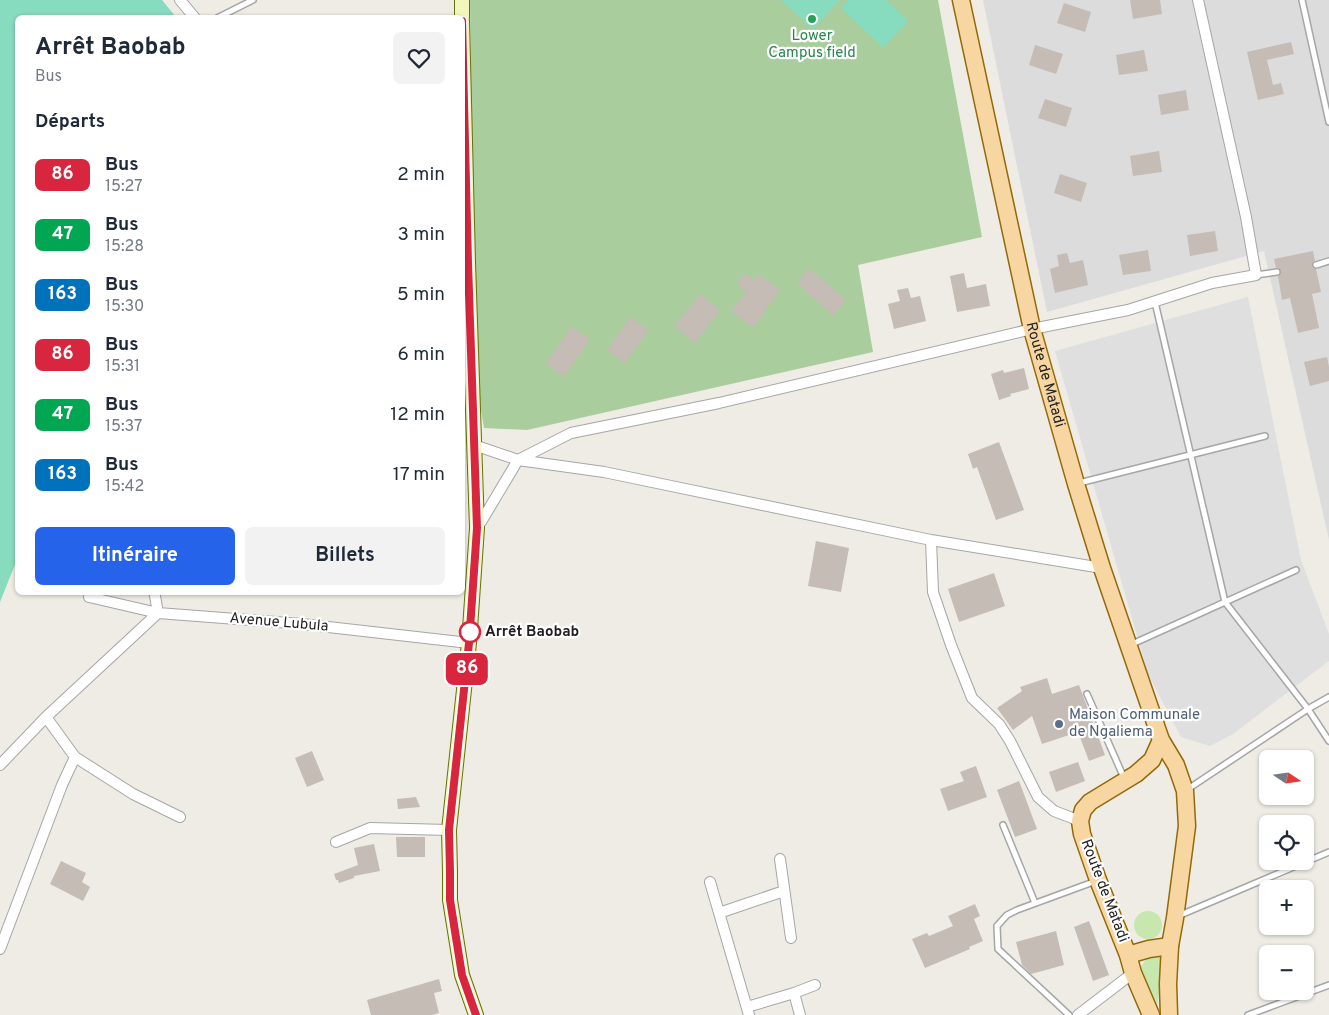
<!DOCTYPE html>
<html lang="fr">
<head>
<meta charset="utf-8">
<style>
	body { margin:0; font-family:Overpass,sans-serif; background:#f2f2f3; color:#1f2937; height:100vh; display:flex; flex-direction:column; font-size:19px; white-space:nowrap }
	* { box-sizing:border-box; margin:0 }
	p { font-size:16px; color:#747a83 }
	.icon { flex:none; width:28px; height:28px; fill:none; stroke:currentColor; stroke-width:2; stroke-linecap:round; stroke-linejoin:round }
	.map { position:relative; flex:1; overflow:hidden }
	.sheet { position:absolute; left:15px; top:15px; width:450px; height:580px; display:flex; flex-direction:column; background:#fff; border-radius:8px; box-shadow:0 1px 4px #0004 }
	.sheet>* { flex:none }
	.badge { padding:0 10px; border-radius:8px; font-size:18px; line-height:32px }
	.needle { width:32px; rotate:103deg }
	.fabs { position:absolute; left:1259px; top:750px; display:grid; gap:10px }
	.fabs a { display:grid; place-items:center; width:55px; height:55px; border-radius:8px; background:#fff; box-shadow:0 1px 4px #0004; font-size:25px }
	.map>.badge { position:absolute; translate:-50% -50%; box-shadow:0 0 0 2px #fff }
	h2 { padding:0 20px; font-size:19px; line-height:45px }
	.round { display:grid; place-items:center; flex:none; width:52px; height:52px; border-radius:8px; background:#f2f2f3 }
	.overview { display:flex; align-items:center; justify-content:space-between; height:85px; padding:0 20px }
	h1 { font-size:24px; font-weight:700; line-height:38px }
	.action { display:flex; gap:10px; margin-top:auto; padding:10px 20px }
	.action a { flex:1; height:58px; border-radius:8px; background:#2563eb; color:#fff; font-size:20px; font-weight:700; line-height:58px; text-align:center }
	.action a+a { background:#f2f2f3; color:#1f2937 }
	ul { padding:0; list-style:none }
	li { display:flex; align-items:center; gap:15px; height:60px; padding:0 20px }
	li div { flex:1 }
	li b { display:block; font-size:19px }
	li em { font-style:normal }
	li .badge { min-width:55px; font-weight:700; text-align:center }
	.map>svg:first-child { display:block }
	.residential { fill:#dddcdc }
	.grass { fill:#c8e7ae }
	.forest { fill:#a9cd9c }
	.pitch { fill:#87dbbe }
	.parking { fill:#dfdfdf }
	.building { fill:#c4bcb5 }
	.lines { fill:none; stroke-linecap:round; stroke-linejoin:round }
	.lane-casing { stroke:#a6a6a6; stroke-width:8 }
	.street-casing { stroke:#a6a6a6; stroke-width:12 }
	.secondary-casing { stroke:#63720a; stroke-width:16 }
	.primary-casing { stroke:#936a07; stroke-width:19 }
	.lane { stroke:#fff; stroke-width:5 }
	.street { stroke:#fff; stroke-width:10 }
	.secondary { stroke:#f1f7bc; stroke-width:14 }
	.primary { stroke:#f8d6a2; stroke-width:16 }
	.line-casing { stroke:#fff; stroke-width:11 }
	.line { stroke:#d7263d; stroke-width:8 }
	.leisure-dot { fill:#2e9e5b; stroke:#fff; stroke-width:2 }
	.stop-dot { fill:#fff; stroke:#d7263d; stroke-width:2.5 }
	.service-dot { fill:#5c6f8a; stroke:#fff; stroke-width:2 }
	.labels { text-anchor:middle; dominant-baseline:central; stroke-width:4.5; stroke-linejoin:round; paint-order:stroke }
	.leisure-label { font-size:15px; fill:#27864d; stroke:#fff }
	.street-label { font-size:15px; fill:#1f1f1f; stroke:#fff }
	.stop-label { font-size:15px; font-weight:bold; fill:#1f1f1f; stroke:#fff; text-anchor:start }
	.service-label { font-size:15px; fill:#4e5e75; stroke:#fff; text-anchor:start }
</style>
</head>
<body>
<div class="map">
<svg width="1329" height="1015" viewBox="0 0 1329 1015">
	<rect width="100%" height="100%" fill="#efece6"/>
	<!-- residential -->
	<path class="residential" d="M983,0H1329V540L1264,251L1047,312Z"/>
	<!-- grass -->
	<path class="grass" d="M1134 925a14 14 0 1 1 28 0a14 14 0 1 1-28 0Z
		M1157,955H1163L1164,959L1156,1014L1139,969L1146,960Z"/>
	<!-- forest -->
	<path class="forest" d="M470,0H938L982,237L858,265L873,352L527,430L484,428L477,385L472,191Z"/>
	<!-- pitch -->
	<path class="pitch" d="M0,0H162L176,17L18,18V557L0,602Z
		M781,0H840L813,29Z
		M848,0H886L908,21L883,48L841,8Z"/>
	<!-- parking -->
	<path class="parking" d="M1248,297L1301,560L1329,634V661L1233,734L1210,746L1181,737L1148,674L1055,351Z"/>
	<!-- building -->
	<path class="building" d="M1130,0H1160L1162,14L1133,19Z
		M1064,3L1091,12L1085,32L1057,23Z
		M1291,42L1294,54L1267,60L1273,85L1281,83L1284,94L1258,100L1247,52Z
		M1035,45L1063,54L1056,74L1029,65Z
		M1144,50L1148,71L1119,75L1116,55Z
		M1186,90L1189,110L1161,115L1158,95Z
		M1045,99L1072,108L1066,127L1038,118Z
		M1159,151L1162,172L1133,176L1130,156Z
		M1060,174L1087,183L1081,202L1054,193Z
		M1215,231L1218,251L1190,256L1187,235Z
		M1148,250L1151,271L1123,275L1119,255Z
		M1313,251L1315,261L1313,262L1312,266L1313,268L1316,269L1321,292L1312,294L1319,328L1298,333L1290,298L1282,300L1278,276L1281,274V271L1279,268H1276L1274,259Z
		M1067,253L1070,263L1083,260L1088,285L1055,293L1050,269L1059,266L1057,255Z
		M809,268L846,300L833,316L797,283Z
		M746,273L754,280L759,274L780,290L753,328L731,311L746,293L737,282Z
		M964,273L967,288L986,284L990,306L957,312L950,276Z
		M908,288L911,298L920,296L926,321L894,329L888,304L900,301L897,290Z
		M700,294L720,310L695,343L674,326Z
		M630,317L649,330L625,363L607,350Z
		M571,326L590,339L564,377L546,364Z
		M1327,357L1329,367V381L1310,386L1304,362Z
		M1024,368L1029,389L1010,394L1011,396L999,400L991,374L1003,370L1004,373Z
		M999,442L1024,510L996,520L977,467L973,469L968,454Z
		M816,541L849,548L841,592L808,586Z
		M994,573L1005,606L959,622L948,589Z
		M1047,678L1052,694L1079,685L1105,755L1089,761L1078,732L1042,744L1032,716L1013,730L997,708L1022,691L1020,687Z
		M312,751L324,780L307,787L295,758Z
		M1078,762L1085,781L1056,792L1049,772Z
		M976,766L987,797L948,811L940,789L964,781L960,772Z
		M1019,781L1037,829L1015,837L997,790Z
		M416,797L420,807L398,809L397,799Z
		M396,837H425V857H397Z
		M374,844L380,871L354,876V878L339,883L338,880H336L334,874L358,865L354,848Z
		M61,861L86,873L82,882L90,887L83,901L50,884Z
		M975,904L980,916L974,919L983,941L969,947L970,949L925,968L912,939L927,933L929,936L953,926L948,916Z
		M1089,921L1109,975L1093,981L1074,927Z
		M1056,931L1064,965L1031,974L1022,965L1016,942Z
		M439,979L442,991L434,993L439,1013L432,1015H371L367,1000Z"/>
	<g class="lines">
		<!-- lane casing -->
		<g class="lane-casing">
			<path id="lane" d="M1302,0L1329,122
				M217,18L253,0
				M1316,265L1329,261
				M1256,275L1277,272
				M1155,302L1225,602L1308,709L1329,741
				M1079,483L1265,436
				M1130,645L1296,570
				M1087,694L1124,778
				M1188,789L1308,709L1329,697
				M1003,825L1035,903
				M1178,916L1329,852
				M1069,1015L998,949L997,926L1007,915L1017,910L1096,881
				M1248,1015L1329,985"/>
		</g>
		<!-- street casing -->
		<g class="street-casing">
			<path id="street" d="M180,0L195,18
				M474,445L518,460L604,472L931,540L1102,568
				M478,527L518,460L571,433L719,403L1032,329L1128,310L1212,283L1256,275L1246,217L1198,0
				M931,540L933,592L951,645L972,698L999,724L1010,741L1038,797L1054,811L1080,821
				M89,597L158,613L302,624L469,643
				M75,757L133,794L180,817
				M0,765L46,717L158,613L155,596V592
				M336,842L370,828L449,830
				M780,859L791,938
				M710,882L749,1015
				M719,913L784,891
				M0,949L62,785L75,757L46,717
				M794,993L800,1015
				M747,1007L794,993L815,985
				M1078,1015L1133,973"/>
		</g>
		<!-- secondary casing -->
		<g class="secondary-casing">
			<path id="secondary" d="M462,0V18
				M462,21L468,263L477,528L469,643L449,830L450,872V900L462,975L476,1015"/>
		</g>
		<!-- primary casing -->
		<g class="primary-casing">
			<g id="primary">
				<path id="s1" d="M961,0L1032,329L1076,484L1102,568L1161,740L1176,765L1185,791L1187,826L1175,918L1170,946L1168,984L1169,1015"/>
				<path d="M1128,955L1149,949L1170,946"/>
				<path d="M1151,1015L1133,973L1128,955L1098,880L1082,834L1080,821L1083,810L1090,802L1136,774L1152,760L1161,740"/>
			</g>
		</g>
		<!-- lane -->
		<use href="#lane" class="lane"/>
		<!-- street -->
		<use href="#street" class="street"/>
		<!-- secondary -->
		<use href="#secondary" class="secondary"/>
		<!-- primary -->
		<use href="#primary" class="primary"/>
	</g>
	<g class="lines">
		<!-- line casing -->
		<g class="line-casing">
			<path id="line" d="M462,21L468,263L477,528L469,643L449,830L450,872V900L462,975L476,1015"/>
		</g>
		<!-- line -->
		<use href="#line" class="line"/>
	</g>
	<!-- markers -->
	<circle class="leisure-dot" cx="812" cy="19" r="5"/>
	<circle class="stop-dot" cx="470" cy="632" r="10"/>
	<circle class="service-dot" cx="1059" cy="724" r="5"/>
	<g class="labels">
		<!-- leisure labels -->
		<g class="leisure-label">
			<text x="812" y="36">Lower<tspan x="812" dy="17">Campus field</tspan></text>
		</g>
		<!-- street labels -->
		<g class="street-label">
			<text stroke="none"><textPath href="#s1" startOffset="384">Route de Matadi</textPath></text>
			<text transform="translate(279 623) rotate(5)">Avenue Lubula</text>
			<text transform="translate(1104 891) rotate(69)">Route de Matadi</text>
		</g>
		<!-- stop labels -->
		<g class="stop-label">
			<text x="485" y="632">Arrêt Baobab</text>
		</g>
		<!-- service labels -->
		<g class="service-label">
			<text x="1069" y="715">Maison Communale<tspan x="1069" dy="17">de Ngaliema</tspan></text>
		</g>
	</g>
</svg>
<div class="fabs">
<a><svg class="needle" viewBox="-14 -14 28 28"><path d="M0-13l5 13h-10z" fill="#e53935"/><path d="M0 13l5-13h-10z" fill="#747a83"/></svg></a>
<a><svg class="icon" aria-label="locate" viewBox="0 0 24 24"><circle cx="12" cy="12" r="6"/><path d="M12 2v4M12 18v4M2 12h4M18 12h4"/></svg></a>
<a>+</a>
<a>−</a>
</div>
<b class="badge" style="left:467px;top:669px;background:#d7263d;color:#fff">86</b>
<section class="sheet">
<div class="overview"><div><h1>Arrêt Baobab</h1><p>Bus</p></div><a class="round"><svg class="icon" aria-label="heart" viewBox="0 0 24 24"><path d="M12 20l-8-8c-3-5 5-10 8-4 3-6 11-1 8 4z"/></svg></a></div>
<h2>Départs</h2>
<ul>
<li><span class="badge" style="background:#d7263d;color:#fff">86</span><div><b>Bus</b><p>15:27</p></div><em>2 min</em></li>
<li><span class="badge" style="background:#00a651;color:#fff">47</span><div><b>Bus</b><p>15:28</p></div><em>3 min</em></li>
<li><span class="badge" style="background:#0072bc;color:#fff">163</span><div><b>Bus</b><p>15:30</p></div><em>5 min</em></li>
<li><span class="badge" style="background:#d7263d;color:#fff">86</span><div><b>Bus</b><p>15:31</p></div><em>6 min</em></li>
<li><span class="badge" style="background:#00a651;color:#fff">47</span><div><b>Bus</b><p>15:37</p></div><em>12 min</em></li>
<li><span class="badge" style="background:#0072bc;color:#fff">163</span><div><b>Bus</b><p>15:42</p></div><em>17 min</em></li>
</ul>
<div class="action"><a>Itinéraire</a><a>Billets</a></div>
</section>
</div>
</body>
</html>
